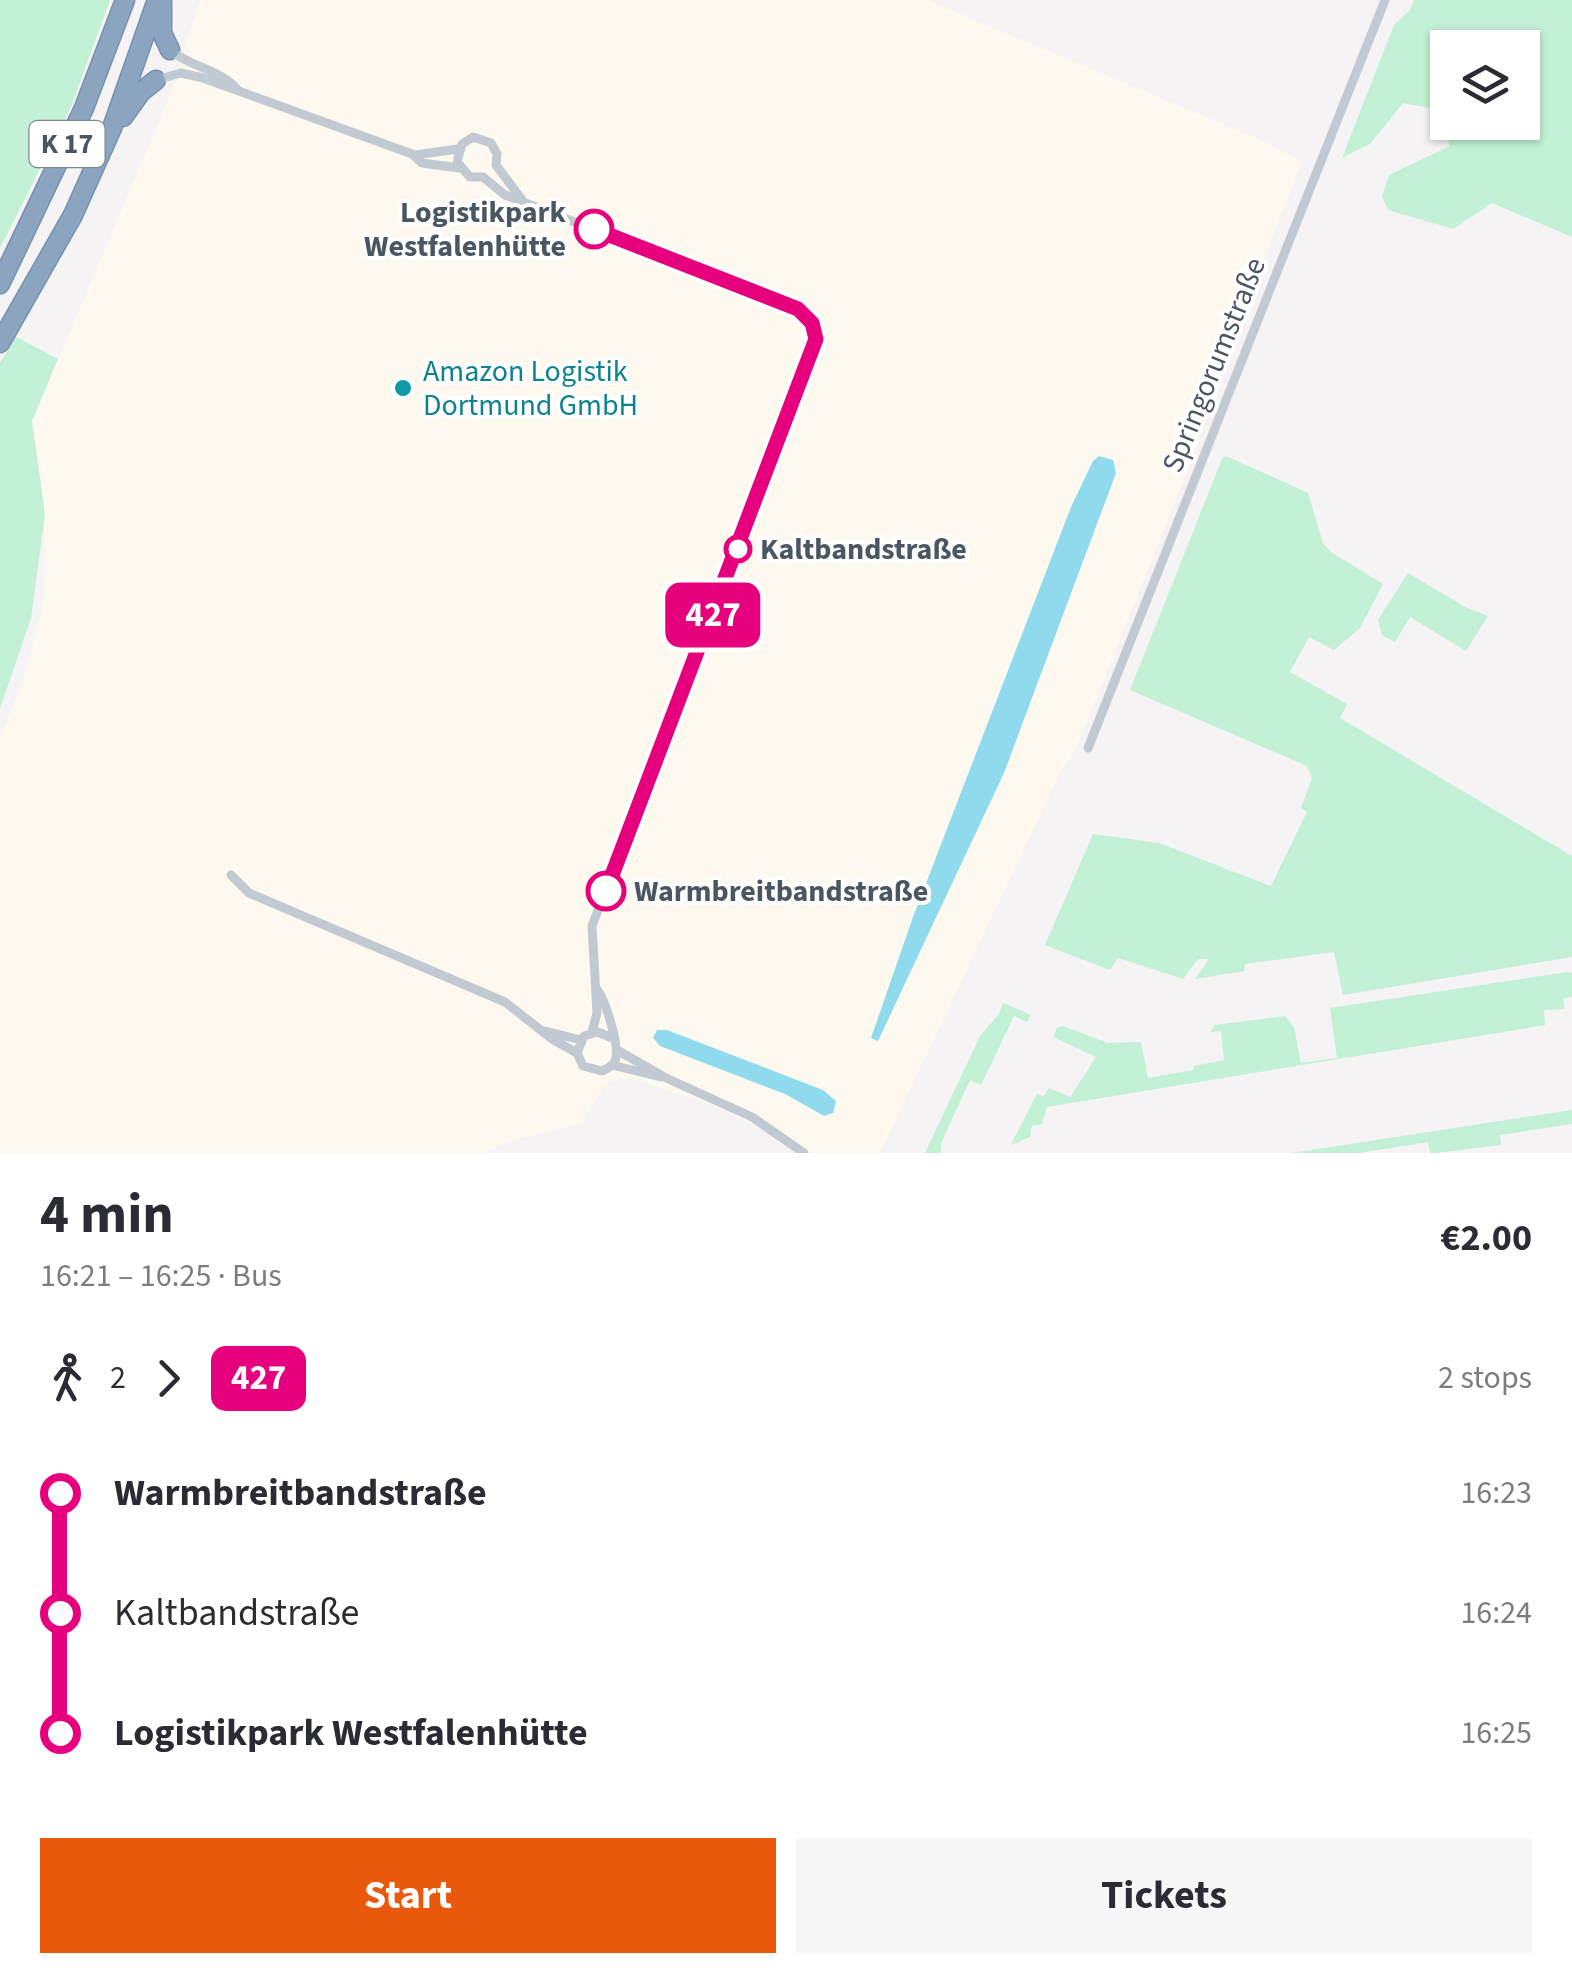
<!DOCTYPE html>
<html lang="en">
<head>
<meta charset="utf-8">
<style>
	body { margin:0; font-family:"Source Sans 3",sans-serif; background:#f7f7f7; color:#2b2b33; height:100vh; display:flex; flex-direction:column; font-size:38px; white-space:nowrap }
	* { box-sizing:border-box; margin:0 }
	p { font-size:32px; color:#7c7c81 }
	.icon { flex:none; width:55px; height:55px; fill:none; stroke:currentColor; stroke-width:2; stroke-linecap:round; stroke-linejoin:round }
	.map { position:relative; height:1153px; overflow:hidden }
	.sheet { display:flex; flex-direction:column; background:#fff; flex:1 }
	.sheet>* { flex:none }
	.badge { padding:0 20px; border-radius:15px; font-size:35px; line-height:65px }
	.fabs { position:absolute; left:1430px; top:30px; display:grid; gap:20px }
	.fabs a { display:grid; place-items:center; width:110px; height:110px; border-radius:0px; background:#fff; box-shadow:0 2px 8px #0004; font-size:50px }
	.map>.badge { position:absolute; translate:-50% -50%; box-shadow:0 0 0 5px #fff }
	.legs { display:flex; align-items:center; gap:15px; height:110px; padding:0 40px; font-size:32px }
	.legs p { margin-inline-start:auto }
	.head { display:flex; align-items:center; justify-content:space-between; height:170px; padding:0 40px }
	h1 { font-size:55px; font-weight:700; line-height:75px }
	.button { display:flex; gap:20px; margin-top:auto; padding:20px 40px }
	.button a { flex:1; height:115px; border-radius:0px; background:#ea580c; color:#fff; font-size:40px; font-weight:700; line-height:115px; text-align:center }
	.button a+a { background:#f7f7f7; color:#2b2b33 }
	ul { padding:0 40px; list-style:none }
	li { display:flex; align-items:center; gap:35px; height:120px; font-size:38px }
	li i { display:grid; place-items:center; width:15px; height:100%; margin:0 12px; background:currentColor }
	li i::after { content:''; width:25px; height:25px; margin:-12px; border:8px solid; border-radius:50%; background:#fff }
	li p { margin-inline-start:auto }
	li:first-child i { background:linear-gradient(#0000 50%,currentColor 0) }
	li:last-child i { background:linear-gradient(currentColor 50%,#0000 0) }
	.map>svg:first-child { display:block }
	.commercial { fill:#fdf9ef }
	.green { fill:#c3f1d5; fill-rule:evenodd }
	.water { fill:#90daee }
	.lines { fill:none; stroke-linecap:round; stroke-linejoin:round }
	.highway-casing { stroke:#7690ad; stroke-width:21 }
	.street { stroke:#c1cad2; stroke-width:9 }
	.highway { stroke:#8ba5c1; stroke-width:18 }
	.line-1-casing { stroke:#fff; stroke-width:22 }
	.line-1 { stroke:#e6007e; stroke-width:15 }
	.stop-1-dot { fill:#fff; stroke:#e6007e; stroke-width:5 }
	.culture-dot { fill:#0f9aa8; stroke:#fff; stroke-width:4 }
	.labels { text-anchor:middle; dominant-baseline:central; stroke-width:8; stroke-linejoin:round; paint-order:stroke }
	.shield { fill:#fff; stroke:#808990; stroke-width:2.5 }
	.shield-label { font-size:28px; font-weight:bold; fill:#4a5661 }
	.stop-label { font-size:30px; font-weight:bold; fill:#4a5661; stroke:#fff; text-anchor:start }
	.street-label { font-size:30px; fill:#4a5661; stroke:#fff }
	.culture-label { font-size:30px; fill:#0d838f; stroke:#fff; text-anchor:start }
</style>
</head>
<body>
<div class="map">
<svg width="1572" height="1153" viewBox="0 0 1572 1153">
	<rect width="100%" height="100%" fill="#f5f3f3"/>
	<!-- commercial -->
	<path class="commercial" d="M200,0H927L1261,140L1302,162L1206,405L1193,457L1075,751L1060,773L880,1153H813L707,1103L630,1078H618L606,1084L580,1124L514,1140L483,1153H0V739L22,683L43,606L45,568L42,475L32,421L171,93Z"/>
	<!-- green -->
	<path class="green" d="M0,0H110L71,107L0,248Z
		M1414,0H1572V237L1492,203L1453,229L1388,210L1382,196L1389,175L1450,146L1435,109L1403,103L1370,144L1342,158L1394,25L1410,10ZM1448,48H1522V122H1448Z
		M16,337L58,359L32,421L45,515L31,618L0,708V363Z
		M1226,456L1308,493L1323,543L1331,552L1383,584L1360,628L1334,650L1309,637L1290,672L1347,704L1340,718L1572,856V957L1343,995L1334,952L1245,964L1244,971L1195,979L1209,959H1198L1183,979L1118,958L1110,970L1045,945L1093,834L1159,843L1271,886L1307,812L1301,808L1312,778L1307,766L1130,690L1222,459Z
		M1408,573L1467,608L1488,616L1466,651L1410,617L1395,642L1382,635L1378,620Z
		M1567,972L1572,973V997L1563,998L1565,1009L1544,1010L1545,1025L1047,1107L1042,1124L1032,1126L1030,1137L1011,1145L1037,1094L1044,1096L1049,1088L1070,1097L1096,1057L1053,1037L1057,1028L1063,1026L1108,1043L1141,1042L1148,1078L1193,1070L1194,1066L1224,1060L1221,1031L1210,1032L1215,1025L1285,1016L1294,1027L1301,1063L1337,1058L1330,1008Z
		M1003,1003L1031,1015L1027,1022L1014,1016L981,1085L970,1080L941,1143V1153H925L980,1036L999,1014Z
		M1572,1110V1124L1500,1135L1501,1145L1436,1153H1430L1428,1142L1359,1153H1292Z"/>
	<!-- water -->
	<path class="water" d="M1099,456L1113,460L1116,473L1004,773L878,1041L871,1038L913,917L1071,507L1093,461Z
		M657,1030H667L823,1090L836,1101L833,1113L824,1116L785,1094L660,1046L653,1038Z"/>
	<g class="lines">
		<!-- highway casing -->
		<g class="highway-casing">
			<path id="highway" d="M162,2V33L170,50
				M123,117L141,92L156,80
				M0,284L84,108L125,0
				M0,343L73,215L112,128L157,0"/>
		</g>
		<!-- street -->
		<path class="street" d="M170,50C190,67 219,69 237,89
			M156,80L181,73L203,78L412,154L422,163L459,168
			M415,155L458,149
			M523,201L496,165L497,154L491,143L473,137L462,144L457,162L470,177H483L505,195L798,309L812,323L816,339L592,926L597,1013L592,1032
			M1088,748L1385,0
			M231,875L249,893L505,1002L552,1039L577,1053
			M596,988C605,998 621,1049 615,1061C612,1067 608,1068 602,1071L583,1066L577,1053L584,1036L598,1032L612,1038
			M545,1031L581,1040
			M617,1050L664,1077L752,1117L804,1153
			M612,1065L661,1077"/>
		<!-- highway -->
		<use href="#highway" class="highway"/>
	</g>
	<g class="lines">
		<!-- line-1 casing -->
		<g class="line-1-casing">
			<path id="line-1" d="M594,229L798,309L812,323L816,339L606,891"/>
		</g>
		<!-- line-1 -->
		<use href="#line-1" class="line-1"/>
	</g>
	<!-- markers -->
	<g class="stop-1-dot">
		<circle cx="594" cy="229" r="18"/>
		<circle cx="738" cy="549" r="12"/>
		<circle cx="606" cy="891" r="18"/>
	</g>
	<circle class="culture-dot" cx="403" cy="388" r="10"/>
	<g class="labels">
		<!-- shield labels -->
		<rect class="shield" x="29.5" y="121" width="75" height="46" rx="8"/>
		<g class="shield-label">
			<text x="67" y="144">K 17</text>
		</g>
		<!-- stop labels -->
		<g class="stop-label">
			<text x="566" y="212" text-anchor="end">Logistikpark<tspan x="566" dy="34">Westfalenhütte</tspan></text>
			<text x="760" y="549">Kaltbandstraße</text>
			<text x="634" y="891">Warmbreitbandstraße</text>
		</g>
		<!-- street labels -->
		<g class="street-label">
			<text transform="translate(1214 365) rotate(-68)">Springorumstraße</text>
		</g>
		<!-- culture labels -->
		<g class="culture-label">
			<text x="423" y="371">Amazon Logistik<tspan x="423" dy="34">Dortmund GmbH</tspan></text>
		</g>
	</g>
</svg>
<div class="fabs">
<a><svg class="icon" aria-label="layers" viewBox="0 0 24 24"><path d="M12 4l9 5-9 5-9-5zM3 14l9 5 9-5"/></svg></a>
</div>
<b class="badge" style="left:713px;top:615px;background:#e6007e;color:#fff">427</b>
</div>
<section class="sheet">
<div class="head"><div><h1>4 min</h1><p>16:21 – 16:25 · Bus</p></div><b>€2.00</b></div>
<div class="legs"><svg class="icon" aria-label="walk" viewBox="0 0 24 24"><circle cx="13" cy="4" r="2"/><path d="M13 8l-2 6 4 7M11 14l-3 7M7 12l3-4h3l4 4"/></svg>2<svg class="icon" aria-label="forward" viewBox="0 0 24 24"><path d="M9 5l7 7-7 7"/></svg><b class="badge" style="background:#e6007e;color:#fff">427</b><p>2 stops</p></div>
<ul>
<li><i style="color:#e6007e"></i><b>Warmbreitbandstraße</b><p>16:23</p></li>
<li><i style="color:#e6007e"></i><span>Kaltbandstraße</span><p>16:24</p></li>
<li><i style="color:#e6007e"></i><b>Logistikpark Westfalenhütte</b><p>16:25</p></li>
</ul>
<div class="button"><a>Start</a><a>Tickets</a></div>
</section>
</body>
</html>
